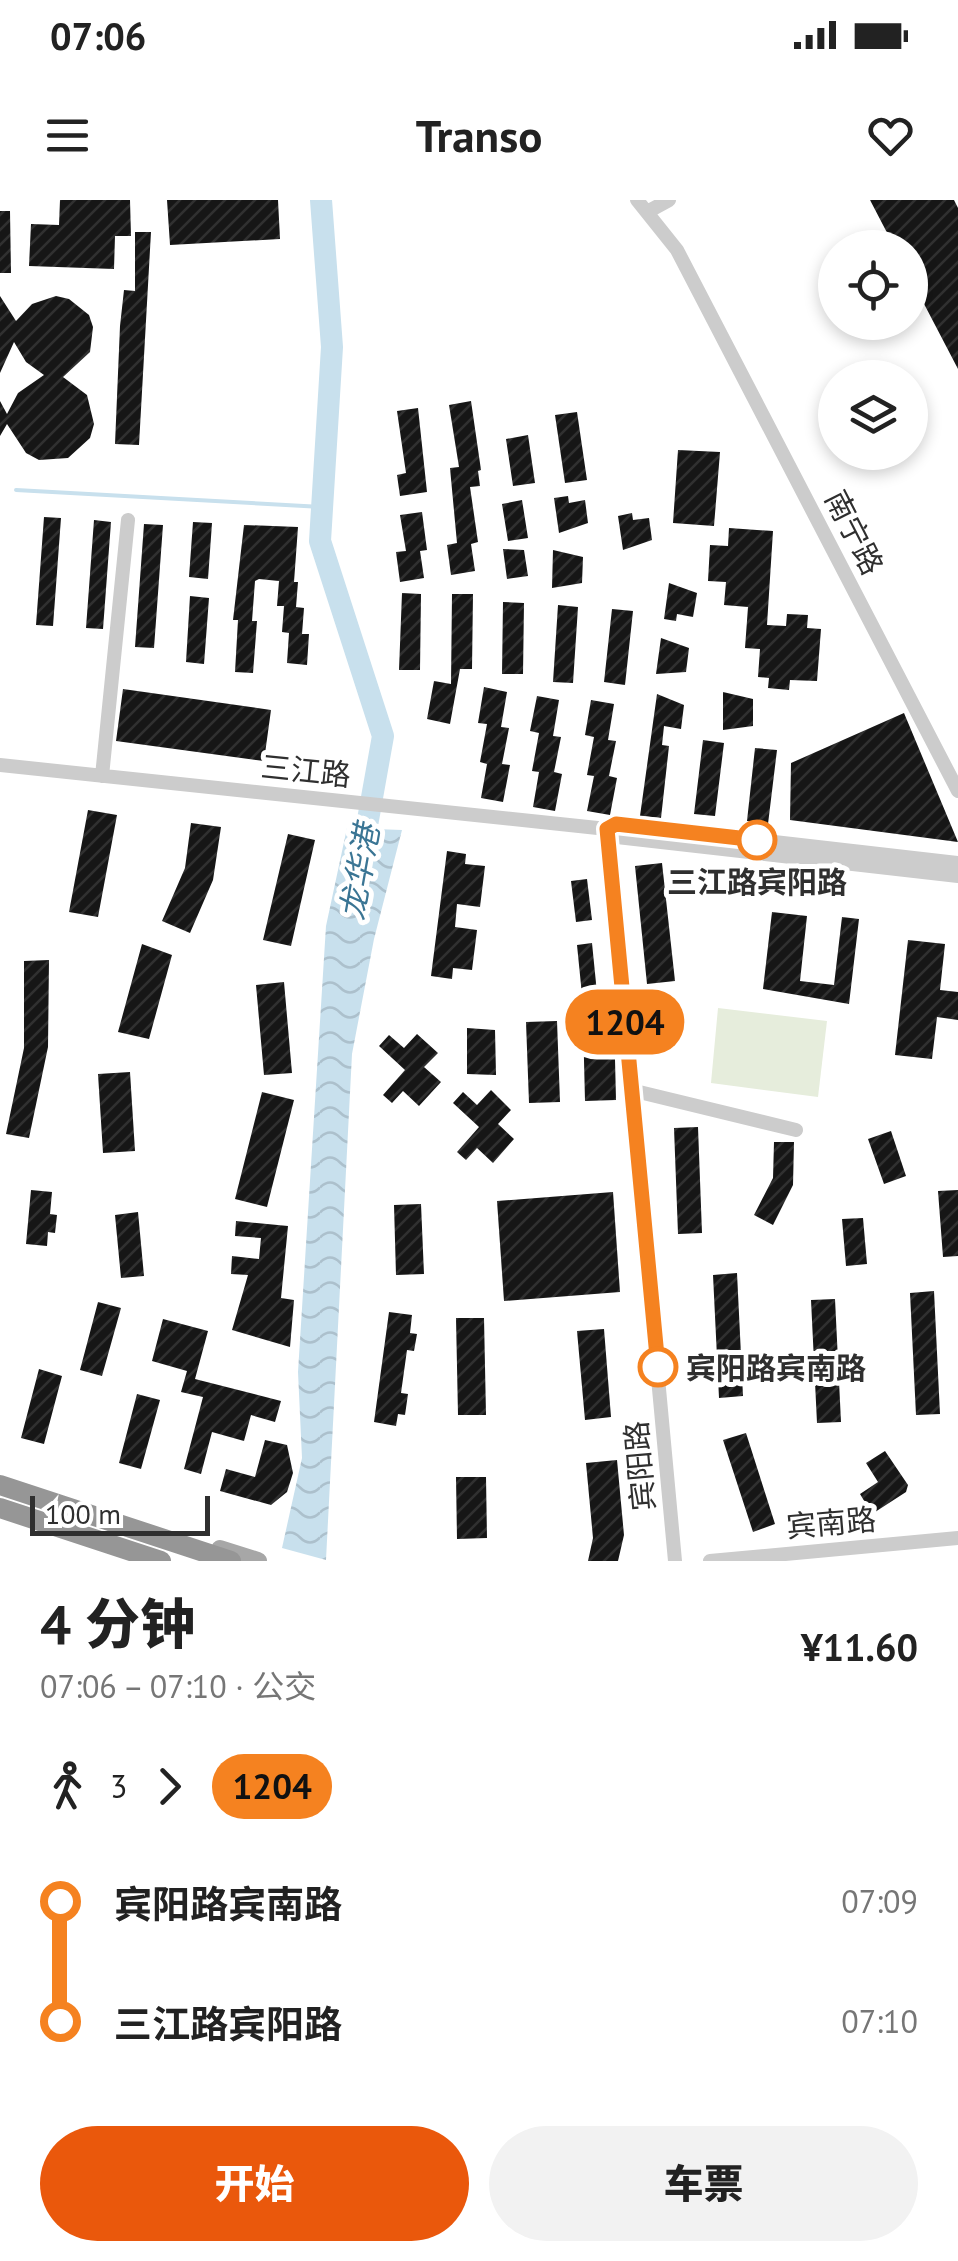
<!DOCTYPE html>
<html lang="zh">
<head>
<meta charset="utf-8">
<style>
	body { margin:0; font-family:"PT Sans","Noto Sans SC",sans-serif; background:#f2f2f2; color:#222; height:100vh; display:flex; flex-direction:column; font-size:38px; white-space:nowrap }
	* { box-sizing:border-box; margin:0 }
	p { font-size:32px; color:#767676 }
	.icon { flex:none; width:55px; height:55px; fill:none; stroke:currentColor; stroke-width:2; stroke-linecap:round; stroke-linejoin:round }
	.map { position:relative; height:1361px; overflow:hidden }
	.side { display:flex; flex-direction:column; background:#fff; flex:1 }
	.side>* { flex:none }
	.badge { padding:0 20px; border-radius:32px; font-size:35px; line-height:65px }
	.buttons { position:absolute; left:818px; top:30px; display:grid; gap:20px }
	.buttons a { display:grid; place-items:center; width:110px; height:110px; border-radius:50%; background:#fff; box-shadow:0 5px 15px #0003; font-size:50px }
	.scale { position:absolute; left:30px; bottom:25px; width:180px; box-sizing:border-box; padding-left:10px; border:5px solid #2f2f2f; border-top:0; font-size:28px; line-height:35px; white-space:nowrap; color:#2f2f2f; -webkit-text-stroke:8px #fff; paint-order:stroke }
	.map>.badge { position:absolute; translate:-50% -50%; box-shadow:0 0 0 5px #fff }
	.legs { display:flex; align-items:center; gap:15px; height:110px; padding:0 40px; font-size:32px }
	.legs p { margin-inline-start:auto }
	.summary { display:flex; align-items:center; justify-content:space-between; height:170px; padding:0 40px }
	h1 { font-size:55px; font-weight:800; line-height:75px }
	.action { display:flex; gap:20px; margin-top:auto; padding:20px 40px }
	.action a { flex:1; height:115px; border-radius:60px; background:#ea580c; color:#fff; font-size:40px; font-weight:800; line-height:115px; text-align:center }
	.action a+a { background:#f2f2f2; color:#222 }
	ul { padding:0 40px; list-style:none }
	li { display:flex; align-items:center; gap:35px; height:120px; font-size:38px }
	li i { display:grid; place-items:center; width:15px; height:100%; margin:0 12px; background:currentColor }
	li i::after { content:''; width:25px; height:25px; margin:-12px; border:8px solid; border-radius:50%; background:#fff }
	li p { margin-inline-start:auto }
	li:first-child i { background:linear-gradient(#0000 50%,currentColor 0) }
	li:last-child i { background:linear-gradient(currentColor 50%,#0000 0) }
	.status { display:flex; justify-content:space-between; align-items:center; height:70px; padding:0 50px; background:#fff; direction:ltr }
	.status svg { height:28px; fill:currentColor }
	header { display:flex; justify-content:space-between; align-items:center; height:130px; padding:0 40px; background:#fff; font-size:45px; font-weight:800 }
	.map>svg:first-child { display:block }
	.park { fill:#e6eddc }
	.water { fill:url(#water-waves) }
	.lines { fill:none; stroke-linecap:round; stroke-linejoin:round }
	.stream { stroke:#c8e0ed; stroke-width:4 }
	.river { stroke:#c8e0ed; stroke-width:22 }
	.building { fill:url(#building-hatch) }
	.minor { stroke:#ccc; stroke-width:14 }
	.major { stroke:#a7a7a7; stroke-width:18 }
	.highway { stroke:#969696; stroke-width:20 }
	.highway-bridge { stroke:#969696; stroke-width:20 }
	.line-1-casing { stroke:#fff; stroke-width:22 }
	.line-1 { stroke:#f58220; stroke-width:15 }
	.stop-1-dot { fill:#fff; stroke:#f58220; stroke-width:5 }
	.labels { text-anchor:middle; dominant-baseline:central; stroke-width:10; stroke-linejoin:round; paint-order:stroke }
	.street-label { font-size:30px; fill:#2f2f2f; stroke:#fff }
	.stop-label { font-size:30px; font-weight:bold; fill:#2f2f2f; stroke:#fff }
	.water-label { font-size:32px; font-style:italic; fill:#3a7594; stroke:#fff }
</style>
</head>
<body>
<div class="status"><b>07:06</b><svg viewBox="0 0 49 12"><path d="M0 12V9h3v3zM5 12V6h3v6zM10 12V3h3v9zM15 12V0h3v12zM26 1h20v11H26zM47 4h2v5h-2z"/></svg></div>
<header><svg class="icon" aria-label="menu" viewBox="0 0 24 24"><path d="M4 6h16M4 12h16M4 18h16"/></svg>Transo<svg class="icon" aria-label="heart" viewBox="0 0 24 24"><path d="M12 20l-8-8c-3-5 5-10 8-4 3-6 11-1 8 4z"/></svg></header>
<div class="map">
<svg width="958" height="1361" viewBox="0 0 958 1361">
	<defs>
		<pattern id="water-waves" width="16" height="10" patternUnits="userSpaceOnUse" patternTransform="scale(2.5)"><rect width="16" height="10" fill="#c8e0ed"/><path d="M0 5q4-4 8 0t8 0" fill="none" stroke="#acc0cc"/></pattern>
		<pattern id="building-hatch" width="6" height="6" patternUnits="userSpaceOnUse" patternTransform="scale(2.5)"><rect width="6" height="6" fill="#161616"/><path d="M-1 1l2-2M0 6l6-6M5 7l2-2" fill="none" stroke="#303030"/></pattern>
	</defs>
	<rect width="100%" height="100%" fill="#fff"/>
	<!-- park -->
	<path class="park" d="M718,808L827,821L818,897L711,883Z"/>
	<!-- water -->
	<path class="water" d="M347,628L402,630L374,739L352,854L326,1360L282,1348L302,1258L298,1172L326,726Z"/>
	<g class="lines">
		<!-- stream -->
		<path class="stream" d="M16,290L322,307"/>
		<!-- river -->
		<path class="river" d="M321,0L332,147L320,341L383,536L361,659"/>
	</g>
	<!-- building -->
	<path class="building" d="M60,0H130L131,36H115L114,69L29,66L31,24L59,25Z
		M167,0H278L280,39L170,45Z
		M870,0H954L958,8V169L910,77V48H895Z
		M0,11H10L11,73H0Z
		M135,32H151L139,245L115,244L120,126L124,90L135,91Z
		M0,96L16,121L32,104L56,96L69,99L89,115L93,127L90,152L63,177L87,195L94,224L90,238L68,258L39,260L26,253L7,224L0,236V201L7,214L18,193L44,175L26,162L14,142L0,173Z
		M471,201L481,270L478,271L480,286L470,287L478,342L471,344L475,371L451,375L447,345L457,343L450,268L459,267L449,205Z
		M418,208L427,292L400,296L397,275L406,273L397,211Z
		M577,212L587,280L565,283L555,215Z
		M528,235L535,283L513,286L506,239Z
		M678,250L720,252L714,326L673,323Z
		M568,296L569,303L585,300L588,323L559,333L554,298Z
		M522,300L528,338L508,341L502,304Z
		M422,312L427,350L420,351L424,378L400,382L396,352L406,351L400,315Z
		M632,313L633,320L649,318L652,340L623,350L618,316Z
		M44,317L61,318L53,426L36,425Z
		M94,320L111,322L103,429L86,428Z
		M193,322L212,323L208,379L189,377Z
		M144,324L163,325L154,448L135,447Z
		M244,325L298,327L294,382H298L296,407L304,408L302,434H309L307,465L287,463L289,433L282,432L284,406H277L279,381L259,379L255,381L252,421H257L253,473L235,472L238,420H233Z
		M729,328L773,331L767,425L786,426L787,414L808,415L807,428L821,429L817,481L790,480L789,490L768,488L769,478L758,477L760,449L745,448L748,407L724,405L726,382L708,381L710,345L728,346Z
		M503,349L524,350L528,376L507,379Z
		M553,350L583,357L582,383L552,388Z
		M669,383L697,393L693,417L677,414L676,421L664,419Z
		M402,393L421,394L420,470H399Z
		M452,394H473L472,469H460L450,524L427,519L434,481L451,484Z
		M190,396L209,398L204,464L186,462Z
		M503,402L524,403L523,474H502Z
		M558,405L578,407L573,483L553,482Z
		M612,409L633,411L625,485L604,482Z
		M661,438L689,448L686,472L656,474Z
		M484,487L507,492L501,527L509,528L502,564L510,565L503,602L481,598L487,564L480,562L487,524L478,523Z
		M123,489L271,510L264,561L116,541Z
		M723,492L753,499V526L723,530Z
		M657,494L684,505L681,529L664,526L662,545L669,546L661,618L640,616Z
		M537,496L559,500L553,536L561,537L554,572L562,574L555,611L533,607L539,572L532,571L539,533L530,531Z
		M591,500L614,504L608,540L616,541L609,576L617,578L610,615L587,611L594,576L587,575L594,537L585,535Z
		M904,513L958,642L790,620L791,563Z
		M703,540L724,543L715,616L694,614Z
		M755,548L777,550L768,624L747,621Z
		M88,610L117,615L98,717L69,712Z
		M191,623L221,627L213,680L190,733L162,721L185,668Z
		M288,634L315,640L291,746L263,740Z
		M447,651L466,654L465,664L485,666L480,707L457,704L455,727L477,730L472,770L453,768L452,779L431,776Z
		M662,663L675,781L647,784L635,666Z
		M587,679L592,720L576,722L571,681Z
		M772,712L807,716L800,781L834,785L842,717L859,719L849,804L763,789Z
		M908,740L945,744L940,790L958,792V820L937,817L932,859L895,855Z
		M592,743L597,793L582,795L577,745Z
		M142,744L172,755L149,839L118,832Z
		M49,760L48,847L29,938L6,934L24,848V761Z
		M284,782L292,873L264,875L256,785Z
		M614,819L616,900L585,901L583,820Z
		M557,821L560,902L529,903L526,822Z
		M467,828L495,830L496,875L467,874Z
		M417,834L438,853L424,867L441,882L419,906L403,891L392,903L383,895L405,870L379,846L389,835L404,848Z
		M130,872L135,951L103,953L98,874Z
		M491,890L511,910L498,924L514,939L493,963L477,948L466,960L457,952L479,927L453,903L463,892L477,905Z
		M262,892L294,900L267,1007L235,999Z
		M698,927L702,1033L678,1034L674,928Z
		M891,931L906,976L884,984L868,939Z
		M774,942H794L793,985L773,1025L754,1015L773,978Z
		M31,990L52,992L50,1014L57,1015L55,1033L48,1032L47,1046L26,1044Z
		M958,990V1056L943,1057L938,991Z
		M613,992L620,1092L504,1101L497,1001Z
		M421,1004L424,1074L396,1075L394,1005Z
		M138,1012L144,1076L121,1078L115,1015Z
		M863,1018L867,1064L846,1066L842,1019Z
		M236,1021L288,1026L281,1098L294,1100L290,1147L232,1130L248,1075L231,1074L232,1056L259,1059L261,1038L235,1036Z
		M737,1073L743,1196L719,1198L713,1075Z
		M934,1091L940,1214L916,1215L910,1093Z
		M835,1099L841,1222L817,1223L811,1100Z
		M98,1102L121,1108L102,1176L80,1170Z
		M389,1112L412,1115L410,1133L417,1134L414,1151L407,1150L401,1193L408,1194L405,1215L398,1214L396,1226L374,1222Z
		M456,1118H484L486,1215H458Z
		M163,1119L208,1131L195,1179L281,1201L275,1222L251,1215L244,1241L212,1232L201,1274L184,1269L203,1197L181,1192L187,1171L152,1161Z
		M604,1129L611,1217L585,1220L577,1131Z
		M39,1169L62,1176L44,1244L21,1238Z
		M137,1194L160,1200L141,1269L119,1263Z
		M746,1233L775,1324L753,1332L723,1240Z
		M265,1240L287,1245L293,1273L287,1292L271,1305L220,1291L226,1269L255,1277Z
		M885,1251L908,1285L906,1292L872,1314L860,1294L878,1282L866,1263Z
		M617,1260L624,1335L618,1361H588L593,1338L586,1263Z
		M456,1277H486L487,1338L457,1339Z"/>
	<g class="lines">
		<!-- minor -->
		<path class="minor" d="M637,0L677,50L958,591
			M647,12L669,0
			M0,565L607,629L616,624L958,663
			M102,576L128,320
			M607,629L675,1361
			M607,629L617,637L958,676
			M631,890L796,930
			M710,1361L958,1338"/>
		<!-- major -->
		<path class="major" d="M220,1349L258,1361"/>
		<!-- highway -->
		<path class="highway" d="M0,1308L161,1361"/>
		<!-- highway-bridge -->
		<path class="highway-bridge" d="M0,1285L231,1361"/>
	</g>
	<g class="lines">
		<!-- line-1 casing -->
		<g class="line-1-casing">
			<path id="line-1" d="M658,1167L607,629L616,624L757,640"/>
		</g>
		<!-- line-1 -->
		<use href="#line-1" class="line-1"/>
	</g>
	<!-- markers -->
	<g class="stop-1-dot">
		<circle cx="757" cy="640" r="18"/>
		<circle cx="658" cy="1167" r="18"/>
	</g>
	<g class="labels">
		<!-- street labels -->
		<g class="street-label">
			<text transform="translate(855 332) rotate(63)">南宁路</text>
			<text transform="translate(306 570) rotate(6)">三江路</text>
			<text transform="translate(639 1266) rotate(-95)">宾阳路</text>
			<text transform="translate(831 1322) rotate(-5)">宾南路</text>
		</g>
		<!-- stop labels -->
		<g class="stop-label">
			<text x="757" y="681">三江路宾阳路</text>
			<text x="686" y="1167" text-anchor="start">宾阳路宾南路</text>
		</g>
		<!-- water labels -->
		<g class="water-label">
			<text transform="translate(359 672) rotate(-80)">龙华港</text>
		</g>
	</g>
</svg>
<div class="buttons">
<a><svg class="icon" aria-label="locate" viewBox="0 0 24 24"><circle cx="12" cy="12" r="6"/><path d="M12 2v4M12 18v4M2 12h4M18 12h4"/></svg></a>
<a><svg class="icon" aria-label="layers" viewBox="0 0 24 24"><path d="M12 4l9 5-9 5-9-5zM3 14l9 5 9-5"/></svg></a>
</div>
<div class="scale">100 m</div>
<b class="badge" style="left:625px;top:822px;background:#f58220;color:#111">1204</b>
</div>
<section class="side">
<div class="summary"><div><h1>4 分钟</h1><p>07:06 – 07:10 · 公交</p></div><b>¥11.60</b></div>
<div class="legs"><svg class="icon" aria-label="walk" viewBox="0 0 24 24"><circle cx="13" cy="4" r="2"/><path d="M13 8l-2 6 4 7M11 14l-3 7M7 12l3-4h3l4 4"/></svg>3<svg class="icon" aria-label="forward" viewBox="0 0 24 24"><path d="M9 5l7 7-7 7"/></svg><b class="badge" style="background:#f58220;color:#111">1204</b></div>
<ul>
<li><i style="color:#f58220"></i><b>宾阳路宾南路</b><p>07:09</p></li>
<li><i style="color:#f58220"></i><b>三江路宾阳路</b><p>07:10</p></li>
</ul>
<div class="action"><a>开始</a><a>车票</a></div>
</section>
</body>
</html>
